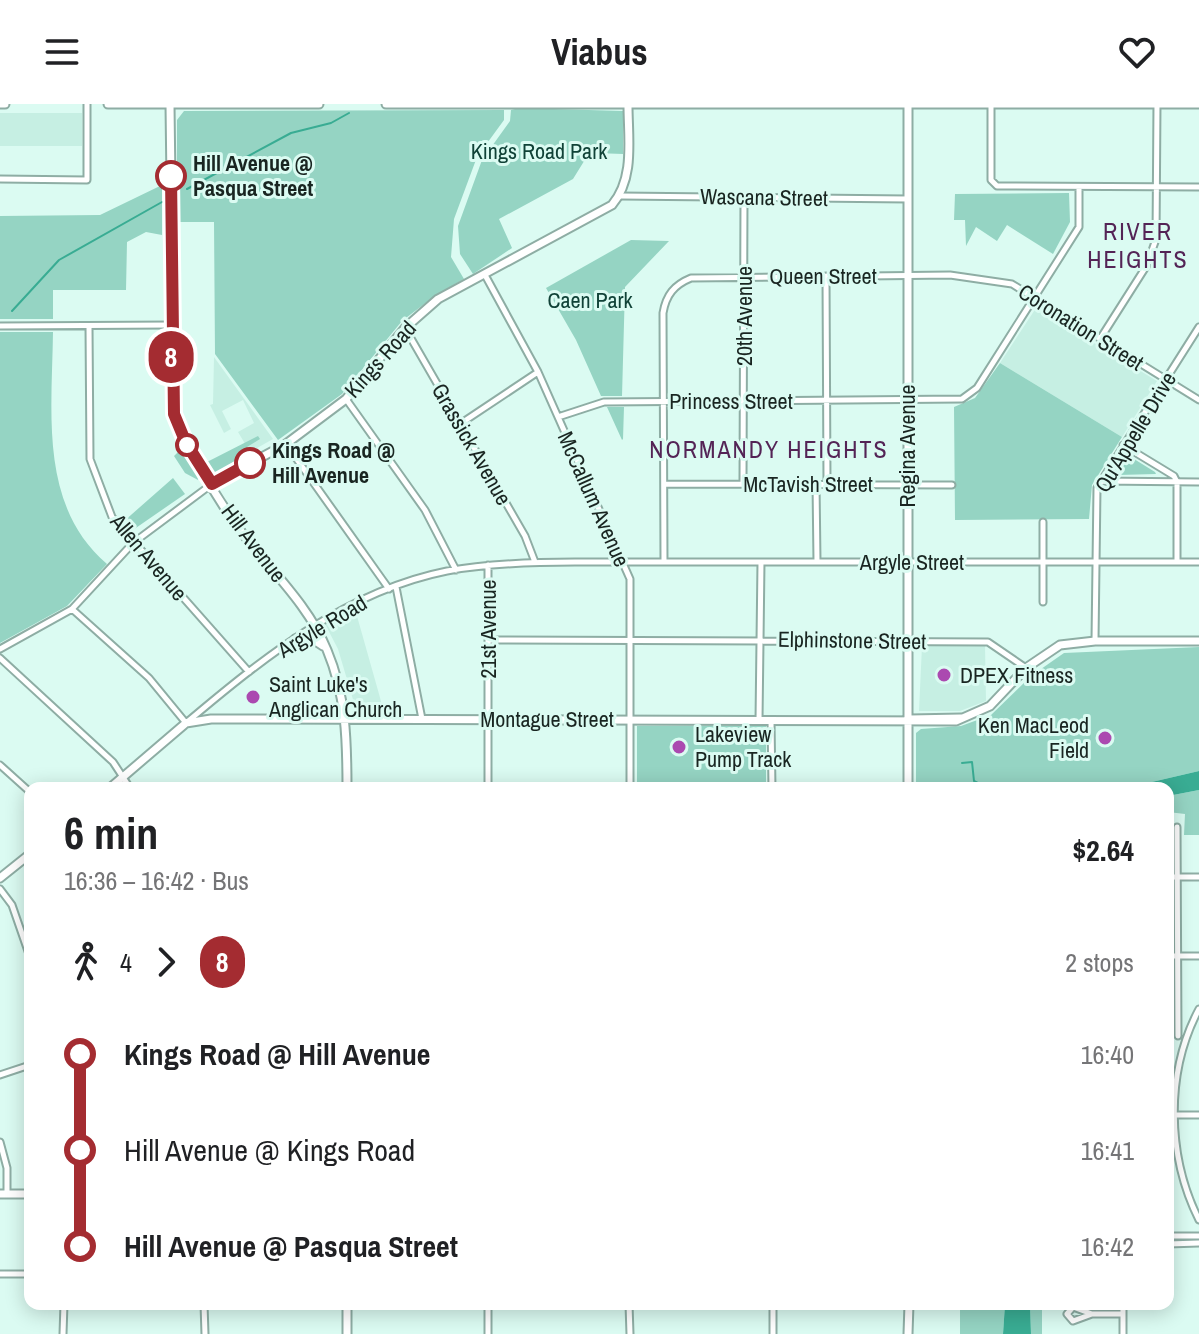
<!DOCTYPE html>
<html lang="en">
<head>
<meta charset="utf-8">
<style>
	body { margin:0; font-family:"Archivo Narrow",sans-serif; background:#f2f2f2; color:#202124; height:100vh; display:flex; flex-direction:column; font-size:30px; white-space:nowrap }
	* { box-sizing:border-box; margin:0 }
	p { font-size:26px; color:#757577 }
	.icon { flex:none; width:44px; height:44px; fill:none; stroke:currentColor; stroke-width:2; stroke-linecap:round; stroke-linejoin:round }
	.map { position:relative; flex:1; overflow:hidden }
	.panel { position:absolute; left:24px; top:678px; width:1150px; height:528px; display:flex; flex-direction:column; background:#fff; border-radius:16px; box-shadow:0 4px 20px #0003 }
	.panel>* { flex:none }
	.badge { padding:0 16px; border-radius:26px; font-size:28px; line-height:52px }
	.map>.badge { position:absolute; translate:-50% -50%; box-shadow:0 0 0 4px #fff }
	.legs { display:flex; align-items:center; gap:12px; height:88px; padding:0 40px; font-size:26px }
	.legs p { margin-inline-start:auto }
	.summary { display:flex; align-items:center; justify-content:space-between; height:136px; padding:0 40px }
	h1 { font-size:44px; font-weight:800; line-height:60px }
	ul { padding:0 40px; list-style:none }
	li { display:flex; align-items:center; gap:28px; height:96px; font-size:30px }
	li i { display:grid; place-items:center; width:12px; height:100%; margin:0 10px; background:currentColor }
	li i::after { content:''; width:20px; height:20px; margin:-10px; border:6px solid; border-radius:50%; background:#fff }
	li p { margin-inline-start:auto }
	li:first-child i { background:linear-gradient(#0000 50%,currentColor 0) }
	li:last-child i { background:linear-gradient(currentColor 50%,#0000 0) }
	header { display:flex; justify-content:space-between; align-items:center; height:104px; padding:0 40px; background:#fff; font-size:36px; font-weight:800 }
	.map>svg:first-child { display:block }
	.built { fill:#c6efe3 }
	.green { fill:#95d4c3 }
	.water { fill:#39ac93 }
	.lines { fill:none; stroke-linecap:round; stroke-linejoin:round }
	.stream { stroke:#39ac93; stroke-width:2 }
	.street-casing { stroke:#8eada4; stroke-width:9 }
	.secondary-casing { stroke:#8eada4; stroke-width:11 }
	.street { stroke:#fff; stroke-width:5 }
	.secondary { stroke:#fff; stroke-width:7 }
	.line-1-casing { stroke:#fff; stroke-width:18 }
	.line-1 { stroke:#a42c31; stroke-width:12 }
	.stop-1-dot { fill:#fff; stroke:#a42c31; stroke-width:4 }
	.poi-dot { fill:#ab49b0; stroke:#dbfbf2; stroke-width:3 }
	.labels { text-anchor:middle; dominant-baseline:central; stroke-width:6; stroke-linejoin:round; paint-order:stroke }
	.park-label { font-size:22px; fill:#104237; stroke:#dbfbf2 }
	.stop-label { font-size:22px; font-weight:bold; fill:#192521; stroke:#dbfbf2; text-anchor:start }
	.street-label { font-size:22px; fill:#192521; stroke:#dbfbf2 }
	.poi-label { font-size:22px; fill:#192521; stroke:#dbfbf2; text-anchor:start }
	.neighbourhood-label { font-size:24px; letter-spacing:2px; fill:#542456; stroke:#dbfbf2 }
</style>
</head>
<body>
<header><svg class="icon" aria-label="menu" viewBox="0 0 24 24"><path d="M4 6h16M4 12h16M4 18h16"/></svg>Viabus<svg class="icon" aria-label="heart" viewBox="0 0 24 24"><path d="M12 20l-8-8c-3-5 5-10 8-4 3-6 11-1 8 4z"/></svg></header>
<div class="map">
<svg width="1199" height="1230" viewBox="0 0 1199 1230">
	<rect width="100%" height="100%" fill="#dbfbf2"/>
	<!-- built -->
	<path class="built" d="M0,9H82V42H0Z
		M1036,204L1157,277L1122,333L1000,259Z
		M214,253L273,335L250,348L238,328L254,319L243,296L222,307L231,325L224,329L210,301L213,300Z
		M355,505L379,590L384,609H357L338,545L325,520Z
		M922,542H985L986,597L960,607H919Z"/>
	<!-- green -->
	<path class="green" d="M519,4L623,7V50L595,49L586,54L573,75L499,115L512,144L473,170L460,150L458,122L482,56L510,17L511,6Z
		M504,6V16L477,53L454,115L451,153L464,175L436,191L402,217L342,290L278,336L215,250L214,118H177V16L184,7Z
		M162,81V131L146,128L127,138L126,186H53V215H0V112L100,111Z
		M1069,89L1070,118L1053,150L1007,121L997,137L976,123L966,142L965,116H954L955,90Z
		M631,136L669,137L625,183L622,292H601L576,236L546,184Z
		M0,228H53C52,309 39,402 107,460L67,502L0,539Z
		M1000,259L1122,333L1092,381L1089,415L955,416L954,303L975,294Z
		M624,303L623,335L622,336L607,303Z
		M258,332L260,335L247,343L250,348L217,368L212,369L205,359Z
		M181,345L197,367L198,376L185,369L174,352Z
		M1126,350L1155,368L1156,370L1118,371L1115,366Z
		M173,374L185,390L130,428L123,418Z
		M1199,543V667L1126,684H916V629L921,625L961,622L991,611L1031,572L1064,549Z
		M637,622H766V684H637Z
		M1199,686V731H1184L1185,710L1168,708V692Z
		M960,1200H1005L1003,1230H960Z
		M1030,1200H1042V1230H1031Z"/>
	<!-- water -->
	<path class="water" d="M1199,667V686L1168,692V684H1126Z
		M1005,1200H1030L1031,1230H1003Z"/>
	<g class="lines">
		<!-- stream -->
		<path class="stream" d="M187,85L291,29L331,19L349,9
			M12,207L59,156L162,98
			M962,659L972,658L974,677L987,684"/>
		<!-- street casing -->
		<g class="street-casing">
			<path id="street" d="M991,0V76L997,82L1199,83
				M0,75L87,76V0
				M620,92L908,95
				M485,171L538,268L630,475V684
				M826,172L827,379
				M0,222L171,221
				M89,222L90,355L112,413L249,568
				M405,224L525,432L535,458
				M1100,235L1147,161L1156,135L1157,0
				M346,295L425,406L456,466
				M558,313L604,298L962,295L977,284L1079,123V83
				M460,320L538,268
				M286,340L389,485
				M1123,341L1174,372L1177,378V458
				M1100,377L1199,378
				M816,379L817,457
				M664,380L952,381
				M743,380L744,93
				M1043,418V498
				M664,458L663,209C666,191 674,181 691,174L950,171L1012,180L1199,296
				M488,461V684
				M396,483L422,615
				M72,505L149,574L186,619C263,554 346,487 447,467C489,459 533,458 575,458H1199
				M490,536L988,538L1026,564
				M1095,537L1097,384L1199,223
				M0,545L72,505L133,439L212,380
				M0,554L113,658L130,684
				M759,616L761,458
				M771,617L772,684
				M0,661L30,688
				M1177,723L1178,932
				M1168,773H1199
				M0,785L12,801L30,853
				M1168,852H1199
				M1199,905C1165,969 1167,1052 1199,1116
				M0,971L30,961
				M1168,1011H1199
				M0,1038L7,1064V1090
				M1168,1132H1199
				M1168,1140L1199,1139
				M0,1170H30
				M204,1200L205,1230
				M488,1200V1230
				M629,1200L630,1230
				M773,1200V1230
				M1123,1200V1230
				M1092,1210L1073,1217L1067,1210L1073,1203L1092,1210H1123
				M63,1230L64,1200"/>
		</g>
		<!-- secondary casing -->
		<g class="secondary-casing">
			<path id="secondary" d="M0,0H5
				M108,0H319
				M386,0H1199
				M170,1L174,310C190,349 213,388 237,422C267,463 307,498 327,546C346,591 347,636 347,684
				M212,380L286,340L346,295L405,224L438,195L612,101C635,74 628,35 628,1
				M295,535L314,536L323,542
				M910,615L961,614
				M110,684L186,619L211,615L956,617L990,602L1026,564L1060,541L1095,537H1199
				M908,684V0
				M0,774L30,750
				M0,1090H30
				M347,1200V1230
				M908,1230L909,1200"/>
		</g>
		<!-- street -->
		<use href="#street" class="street"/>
		<!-- secondary -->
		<use href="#secondary" class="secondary"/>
	</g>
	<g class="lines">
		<!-- line-1 casing -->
		<g class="line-1-casing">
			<path id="line-1" d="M171,72L174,310L186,339L212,380L250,359"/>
		</g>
		<!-- line-1 -->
		<use href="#line-1" class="line-1"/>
	</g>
	<!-- markers -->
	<g class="stop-1-dot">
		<circle cx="171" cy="72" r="14"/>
		<circle cx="187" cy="341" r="10"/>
		<circle cx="250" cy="359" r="14"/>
	</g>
	<g class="poi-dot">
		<circle cx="944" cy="571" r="8"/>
		<circle cx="253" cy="593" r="8"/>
		<circle cx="1105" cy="634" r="8"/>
		<circle cx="679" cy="643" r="8"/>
	</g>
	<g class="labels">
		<!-- park labels -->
		<g class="park-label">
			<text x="539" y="47">Kings Road Park</text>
			<text x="590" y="196">Caen Park</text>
		</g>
		<!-- stop labels -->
		<g class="stop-label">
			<text x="193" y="59">Hill Avenue @<tspan x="193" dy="25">Pasqua Street</tspan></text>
			<text x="272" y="346">Kings Road @<tspan x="272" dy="25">Hill Avenue</tspan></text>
		</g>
		<!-- street labels -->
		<g class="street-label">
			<text transform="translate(764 93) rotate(1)">Wascana Street</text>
			<text x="823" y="172">Queen Street</text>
			<text transform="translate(744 212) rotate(-90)">20th Avenue</text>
			<text transform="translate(1081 223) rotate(32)">Coronation Street</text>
			<text transform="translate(380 255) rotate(-48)">Kings Road</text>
			<text x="731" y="297">Princess Street</text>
			<text transform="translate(1135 328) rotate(-59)">Qu'Appelle Drive</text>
			<text transform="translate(472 340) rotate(60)">Grassick Avenue</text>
			<text transform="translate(907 342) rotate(-90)">Regina Avenue</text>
			<text x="808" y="380">McTavish Street</text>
			<text transform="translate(594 395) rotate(66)">McCallum Avenue</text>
			<text transform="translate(254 439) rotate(53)">Hill Avenue</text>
			<text transform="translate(149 453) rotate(50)">Allen Avenue</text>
			<text x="912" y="458">Argyle Street</text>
			<text transform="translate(322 522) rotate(-31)">Argyle Road</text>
			<text transform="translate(488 525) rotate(-90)">21st Avenue</text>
			<text transform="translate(852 536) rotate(1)">Elphinstone Street</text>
			<text x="547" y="615">Montague Street</text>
		</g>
		<!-- poi labels -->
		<g class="poi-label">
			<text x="960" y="571">DPEX Fitness</text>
			<text x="269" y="580">Saint Luke's<tspan x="269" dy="25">Anglican Church</tspan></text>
			<text x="1089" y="621" text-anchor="end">Ken MacLeod<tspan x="1089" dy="25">Field</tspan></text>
			<text x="695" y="630">Lakeview<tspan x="695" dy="25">Pump Track</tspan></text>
		</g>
		<!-- neighbourhood labels -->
		<g class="neighbourhood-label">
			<text x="1138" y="127">RIVER<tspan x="1138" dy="28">HEIGHTS</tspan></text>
			<text x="769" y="345">NORMANDY HEIGHTS</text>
		</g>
	</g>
</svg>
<b class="badge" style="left:171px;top:253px;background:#a42c31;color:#fff">8</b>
<section class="panel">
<div class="summary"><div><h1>6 min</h1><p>16:36 – 16:42 · Bus</p></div><b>$2.64</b></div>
<div class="legs"><svg class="icon" aria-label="walk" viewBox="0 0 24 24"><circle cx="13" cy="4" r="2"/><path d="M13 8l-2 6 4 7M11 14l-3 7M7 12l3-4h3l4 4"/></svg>4<svg class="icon" aria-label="forward" viewBox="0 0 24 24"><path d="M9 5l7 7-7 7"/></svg><b class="badge" style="background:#a42c31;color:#fff">8</b><p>2 stops</p></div>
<ul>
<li><i style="color:#a42c31"></i><b>Kings Road @ Hill Avenue</b><p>16:40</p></li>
<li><i style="color:#a42c31"></i><span>Hill Avenue @ Kings Road</span><p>16:41</p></li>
<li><i style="color:#a42c31"></i><b>Hill Avenue @ Pasqua Street</b><p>16:42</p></li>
</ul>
</section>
</div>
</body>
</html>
